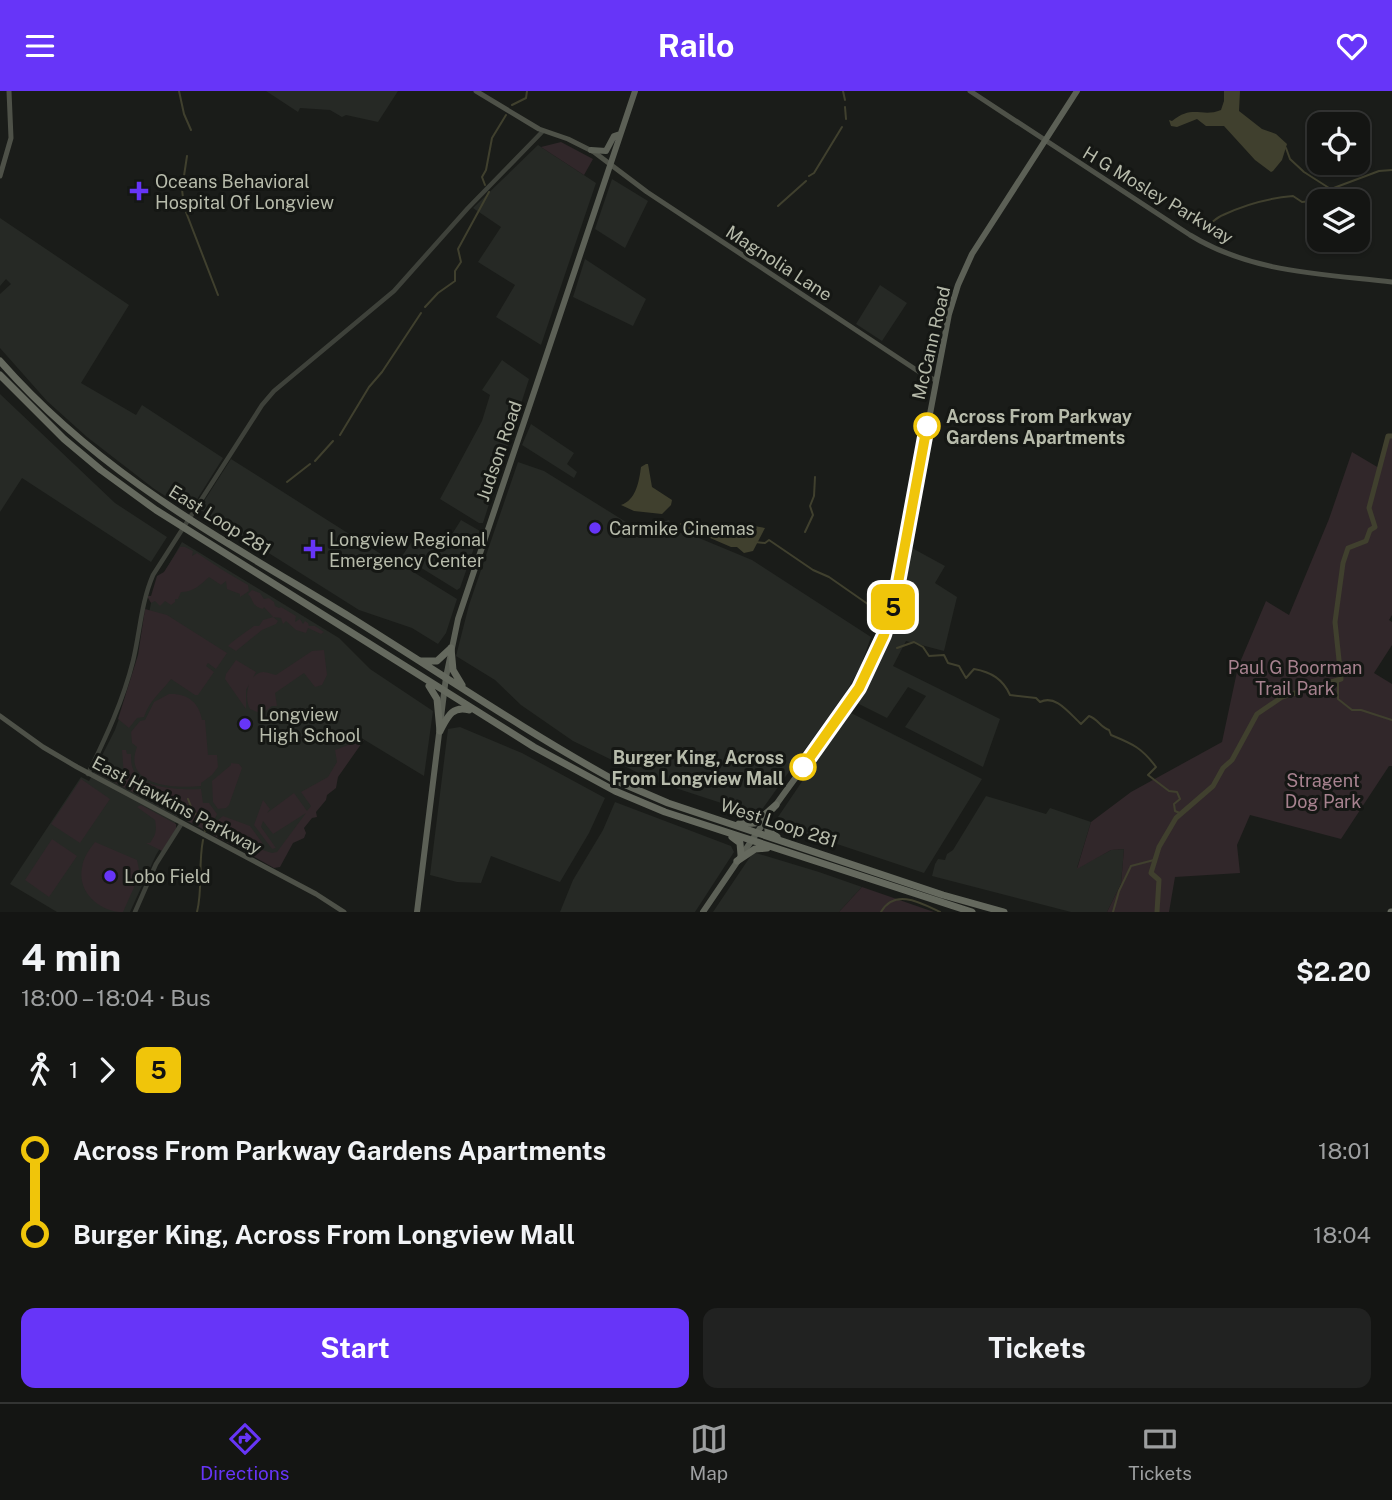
<!DOCTYPE html>
<html lang="en">
<head>
<meta charset="utf-8">
<style>
	body { margin:0; font-family:"Public Sans",sans-serif; background:#212221; color:#f1f3f6; height:100vh; display:flex; flex-direction:column; font-size:26px; white-space:nowrap }
	* { box-sizing:border-box; margin:0 }
	p { font-size:23px; color:#9d9fa0 }
	.icon { flex:none; width:38px; height:38px; fill:none; stroke:currentColor; stroke-width:2; stroke-linecap:round; stroke-linejoin:round }
	.map { position:relative; height:821px; overflow:hidden }
	.side { display:flex; flex-direction:column; background:#141513; flex:1 }
	.side>* { flex:none }
	.badge { padding:0 14px; border-radius:10px; font-size:24px; line-height:46px }
	.tools { position:absolute; left:1307px; top:21px; display:grid; gap:14px }
	.tools a { display:grid; place-items:center; width:63px; height:63px; border-radius:14px; background:#141513; box-shadow:0 2px 5px #0004,0 0 0 2px #333433; font-size:35px }
	.map>.badge { position:absolute; translate:-50% -50%; box-shadow:0 0 0 4px #fff }
	.legs { display:flex; align-items:center; gap:10px; height:77px; padding:0 21px; font-size:23px }
	.legs p { margin-inline-start:auto }
	.head { display:flex; align-items:center; justify-content:space-between; height:119px; padding:0 21px }
	h1 { font-size:38px; font-weight:700; line-height:52px }
	.cta { display:flex; gap:14px; margin-top:auto; padding:14px 21px }
	.cta a { flex:1; height:80px; border-radius:14px; background:#6735f8; color:#fff; font-size:28px; font-weight:700; line-height:80px; text-align:center }
	.cta a+a { background:#212221; color:#f1f3f6 }
	ul { padding:0 21px; list-style:none }
	li { display:flex; align-items:center; gap:24px; height:84px; font-size:26px }
	li i { display:grid; place-items:center; width:10px; height:100%; margin:0 9px; background:currentColor }
	li i::after { content:''; width:18px; height:18px; margin:-9px; border:5px solid; border-radius:50%; background:#141513 }
	li p { margin-inline-start:auto }
	li:first-child i { background:linear-gradient(#0000 50%,currentColor 0) }
	li:last-child i { background:linear-gradient(currentColor 50%,#0000 0) }
	header { display:flex; justify-content:space-between; align-items:center; height:91px; padding:0 21px; background:#6735f8; color:#fff; font-size:32px; font-weight:700 }
	.dock { display:flex; justify-content:space-around; align-items:center; height:98px; border-top:2px solid #333433; background:#141513; font-size:19px; color:#9d9fa0 }
	.dock a { display:grid; justify-items:center; gap:4px }
	.dock .selected { color:#6735f8 }
	.map>svg:first-child { display:block }
	.built { fill:#262925 }
	.green { fill:#31272a }
	.water { fill:#40402e }
	.lines { fill:none; stroke-linecap:round; stroke-linejoin:round }
	.stream { stroke:#40402e; stroke-width:2 }
	.river { stroke:#40402e; stroke-width:5 }
	.tertiary { stroke:#3e413a; stroke-width:4.5 }
	.secondary { stroke:#4e5148; stroke-width:5 }
	.primary { stroke:#5c6056; stroke-width:6 }
	.trunk { stroke:#65695e; stroke-width:7 }
	.line-1-casing { stroke:#fff; stroke-width:16 }
	.line-1 { stroke:#f0c50a; stroke-width:10 }
	.poi-dot { fill:#6735f8; stroke:#151714; stroke-width:2.5 }
	.stop-1-dot { fill:#fff; stroke:#f0c50a; stroke-width:3.5 }
	.labels { text-anchor:middle; dominant-baseline:central; stroke-width:6; stroke-linejoin:round; paint-order:stroke }
	.poi-label { font-size:18px; fill:#b7bbab; stroke:#151714; text-anchor:start }
	.street-label { font-size:18px; fill:#b7bbab; stroke:#151714 }
	.stop-label { font-size:18px; font-weight:bold; fill:#b7bbab; stroke:#151714; text-anchor:start }
	.park-label { font-size:18px; fill:#a7828f; stroke:#151714 }
</style>
</head>
<body>
<header><svg class="icon" aria-label="menu" viewBox="0 0 24 24"><path d="M4 6h16M4 12h16M4 18h16"/></svg>Railo<svg class="icon" aria-label="heart" viewBox="0 0 24 24"><path d="M12 20l-8-8c-3-5 5-10 8-4 3-6 11-1 8 4z"/></svg></header>
<div class="map">
<svg width="1392" height="821" viewBox="0 0 1392 821">
	<rect width="100%" height="100%" fill="#1a1c19"/>
	<!-- built -->
	<path class="built" d="M266,0H398L378,31L346,24L342,26L330,19L300,17L298,21Z
		M538,54L596,92L541,254L496,226L515,194L478,171L501,136L473,117Z
		M612,88L648,110L625,157L595,138Z
		M0,127L129,214L81,292L136,324L142,314L223,367L191,418L182,416L153,397L87,346L47,310L0,257V203L11,193L6,188L0,195Z
		M585,168L646,208L633,235L573,206Z
		M880,194L907,212L882,250L856,233Z
		M502,269L529,288L483,432H479L440,408L482,330L490,304L482,299Z
		M0,303L115,412L167,446L151,471L22,387L0,421Z
		M531,333L574,362L567,373L577,381L574,387L522,354Z
		M231,368L395,472L397,471L457,508L446,542L438,553L412,537L359,519L199,418Z
		M518,371L544,380L626,431L648,435L669,429L676,442H687L752,469L871,546L860,577L846,601L758,724L657,691L573,650L521,614L495,589L456,565L469,514Z
		M461,429L480,440L460,497L457,499L402,465L419,440L444,456Z
		M182,451L339,547L370,578L433,620L424,685L363,648L275,776L179,726L156,764L130,821H57L10,793L81,686L89,690L115,639L141,565L153,501Z
		M912,457L945,475L935,492L957,506L944,560L906,550L893,575L1000,628L983,676L905,636L926,605L908,596L887,627L857,612L875,581L891,548Z
		M849,621L982,688L924,782L798,740L778,726Z
		M460,636L522,662L605,707L589,742L560,791L491,765L481,792L457,791L430,784L448,638Z
		M986,705L1046,723L1050,717L1091,731L1077,777L1111,759L1124,758L1121,793L1107,821H1071L932,785L935,773L938,768L945,769L947,763L953,759Z
		M615,711L731,755L734,761L695,821H560L573,789L603,739Z
		M756,762L819,781L862,796L839,821H713L752,763Z"/>
	<!-- green -->
	<path class="green" d="M561,51L593,68L584,84L541,56Z
		M1388,345H1392V524L1389,529L1392,531V554L1374,582L1392,593V675H1389L1341,748L1250,724L1237,754L1240,782L1175,786L1169,821H1107L1121,793L1124,758L1111,759L1077,778L1091,731L1131,701L1222,651L1238,576L1266,510L1289,524L1329,428L1352,361L1379,377Z
		M180,456H185L193,460L192,465L197,462C213,473 230,484 248,494L249,500L240,506V503L227,498L226,490L221,494L209,486C200,494 194,501 181,501L178,508H175V511L171,514L165,510L160,515L155,510L151,512L147,505H151L157,485L164,481Z
		M252,499L260,502L264,508L269,507L274,511L275,515L279,517L281,516L296,525L295,531L300,528L303,533L305,530L308,532L309,535H315L324,541L321,543L308,537L306,542L296,539L286,530L283,533L281,527L273,526L278,530L276,533L262,539L236,560L228,555C231,551 249,539 254,535H259L263,529L273,526L264,516L263,518C251,515 254,509 248,503Z
		M145,518L167,524L227,562L216,578L208,572L206,575L214,581L198,604H195L171,588C161,601 149,610 144,626L137,627L129,637L118,628L138,564Z
		M324,559L327,584L322,594L315,596L304,582L275,602L277,615H272L262,623L250,618C244,608 247,587 259,582C264,579 271,583 276,584L312,560Z
		M236,569L256,581L246,599V618L225,588L226,583Z
		M169,603C187,602 199,611 202,629H205L208,664H217L218,676L212,684L201,692V695C175,698 122,695 137,656L132,652L131,641L140,630L145,629L154,611Z
		M352,646L357,649H364L338,686L336,697L327,704L326,709L316,721L317,726L312,727L304,737L306,742L304,747L293,752L280,776L274,777L242,759L241,756L244,753L272,762L277,761L306,722L273,743L263,730L261,736L276,757L272,758L254,734L263,709L270,718L267,722L294,702L307,720L311,715L301,701L328,686L337,671L335,659L348,654Z
		M122,659H126L127,663H131C131,668 131,675 134,680C144,698 181,699 201,698L203,712H209L217,723L209,741L95,681L99,682L102,679L118,688L124,685Z
		M231,672L239,673L242,677L229,714L226,717L218,718L213,711L212,690L231,674Z
		M81,688L110,708L80,752L51,733Z
		M141,714L176,733V738L162,760L146,752H150C156,743 157,740 155,729L137,716Z
		M223,725L250,735L263,753L245,749L234,755L213,744L218,729Z
		M52,748L77,765L49,806L25,789Z
		M95,751L137,769L140,783L123,821C100,821 77,801 82,777C83,767 89,759 95,751Z
		M862,796L934,821H935H839Z"/>
	<!-- water -->
	<path class="water" d="M1224,0H1240L1239,20L1262,38L1276,43L1287,53L1282,69L1273,80L1271,81L1255,69L1224,35H1206L1197,28L1177,36L1171,35L1169,29L1172,30C1193,13 1202,27 1221,19L1224,10Z
		M646,373H648L652,396L672,409L671,414L662,423L634,420L621,414C636,409 639,391 641,376Z
		M699,433L744,439L754,435L765,437L753,460L744,462L737,456H731L687,437Z"/>
	<g class="lines">
		<!-- stream -->
		<path class="stream" d="M179,0L184,23L191,39
			M843,0L845,9
			M512,14L526,7L527,0
			M845,16L846,28
			M1286,57L1290,68L1304,81L1329,97
			M187,65L182,98L184,116L218,204
			M809,85L814,82L842,36
			M485,94L482,86L486,79L492,47L506,24
			M778,115L806,90
			M1200,138C1210,135 1215,127 1223,124C1244,114 1270,107 1293,105L1302,111C1314,110 1324,110 1331,98L1379,80L1392,79
			M425,216L438,202L455,190V180L461,171L458,158L489,101
			M340,344L369,296L382,281L421,222
			M315,370L333,350
			M287,391L310,373
			M681,433L688,437
			M805,441L813,424L810,415L814,405L815,386
			M755,451L765,452L769,449L813,479L829,486L872,516L876,524V530
			M897,557L914,551L923,556L929,565L944,564L948,572L959,575L966,587L974,578C991,581 1003,588 1010,604L1036,607L1040,611C1056,603 1069,622 1081,633L1089,625C1098,628 1100,636 1109,639L1111,644C1133,653 1142,657 1156,676L1148,684L1169,700L1177,701L1180,708L1174,713L1175,720L1182,723
			M1338,590V608L1352,619H1361L1392,629
			M188,708L192,718L205,735V740
			M197,821C203,797 198,774 203,749
			M881,821C895,797 921,812 940,821
			M1113,821L1119,800L1131,775L1154,769"/>
		<!-- river -->
		<path class="river" d="M1157,821L1159,789L1151,782L1159,756L1176,727L1213,695L1223,677L1232,669L1257,623L1282,606L1341,588L1335,531L1343,472L1348,457L1366,450L1370,439L1375,436L1369,417L1388,345H1392"/>
		<!-- tertiary -->
		<path class="tertiary" d="M88,683C106,646 123,610 133,570C140,541 141,512 153,484L262,314L274,300L394,200L468,117L543,40
			M135,821L156,773L182,732"/>
		<!-- secondary -->
		<path class="secondary" d="M476,0L539,38L568,48L594,61L647,101L927,286L936,289
			M970,0L1190,144C1252,182 1322,183 1392,191
			M0,85L11,47L9,0
			M0,625L43,656L77,676L316,803L344,821"/>
		<!-- primary -->
		<path class="primary" d="M591,59L606,60L614,45L620,43
			M773,718C820,651 875,589 895,507L949,223L958,194L972,163L1077,0
			M417,821L446,586L458,528L635,0
			M703,821L767,727"/>
		<!-- trunk -->
		<path class="trunk" d="M0,270C101,385 222,448 350,526C437,580 522,638 612,688L668,712L943,804L1004,821
			M0,284L64,348L101,379L156,419L534,656L615,700L665,721L972,821
			M451,557L453,579L462,594
			M421,570H437L451,557
			M429,595L437,608L440,640
			M440,640C447,627 452,614 469,619
			M767,727L768,740L777,746
			M739,733L755,732L776,714
			M732,746L740,752L741,764
			M737,770L755,758L767,757
			M1391,821H1392"/>
	</g>
	<g class="lines">
		<!-- line-1 casing -->
		<g class="line-1-casing">
			<path id="line-1" d="M803,676L859,597L884,544L895,508L927,335"/>
		</g>
		<!-- line-1 -->
		<use href="#line-1" class="line-1"/>
	</g>
	<!-- markers -->
	<g class="poi-dot">
		<path d="M135.5 89.5h7v7h7v7h-7v7h-7v-7h-7v-7h7z"/>
		<circle cx="595" cy="437" r="7"/>
		<path d="M309.5 447.5h7v7h7v7h-7v7h-7v-7h-7v-7h7z"/>
		<circle cx="245" cy="633" r="7"/>
		<circle cx="110" cy="785" r="7"/>
	</g>
	<g class="stop-1-dot">
		<circle cx="927" cy="335" r="12"/>
		<circle cx="803" cy="676" r="12"/>
	</g>
	<g class="labels">
		<!-- poi labels -->
		<g class="poi-label">
			<text x="155" y="90">Oceans Behavioral<tspan x="155" dy="21">Hospital Of Longview</tspan></text>
			<text x="609" y="437">Carmike Cinemas</text>
			<text x="329" y="448">Longview Regional<tspan x="329" dy="21">Emergency Center</tspan></text>
			<text x="259" y="623">Longview<tspan x="259" dy="21">High School</tspan></text>
			<text x="124" y="785">Lobo Field</text>
		</g>
		<!-- street labels -->
		<g class="street-label">
			<text transform="translate(1158 104) rotate(31)">H G Mosley Parkway</text>
			<text transform="translate(779 172) rotate(33)">Magnolia Lane</text>
			<text transform="translate(931 252) rotate(-77)">McCann Road</text>
			<text transform="translate(499 360) rotate(-71)">Judson Road</text>
			<text transform="translate(220 429) rotate(32)">East Loop 281</text>
			<text transform="translate(177 714) rotate(28)">East Hawkins Parkway</text>
			<text transform="translate(779 732) rotate(18)">West Loop 281</text>
		</g>
		<!-- stop labels -->
		<g class="stop-label">
			<text x="946" y="325">Across From Parkway<tspan x="946" dy="21">Gardens Apartments</tspan></text>
			<text x="784" y="666" text-anchor="end">Burger King, Across<tspan x="784" dy="21">From Longview Mall</tspan></text>
		</g>
		<!-- park labels -->
		<g class="park-label">
			<text x="1295" y="576">Paul G Boorman<tspan x="1295" dy="21">Trail Park</tspan></text>
			<text x="1323" y="689">Stragent<tspan x="1323" dy="21">Dog Park</tspan></text>
		</g>
	</g>
</svg>
<div class="tools">
<a><svg class="icon" aria-label="locate" viewBox="0 0 24 24"><circle cx="12" cy="12" r="6"/><path d="M12 2v4M12 18v4M2 12h4M18 12h4"/></svg></a>
<a><svg class="icon" aria-label="layers" viewBox="0 0 24 24"><path d="M12 4l9 5-9 5-9-5zM3 14l9 5 9-5"/></svg></a>
</div>
<b class="badge" style="left:893px;top:516px;background:#f0c50a;color:#111">5</b>
</div>
<section class="side">
<div class="head"><div><h1>4 min</h1><p>18:00 – 18:04 · Bus</p></div><b>$2.20</b></div>
<div class="legs"><svg class="icon" aria-label="walk" viewBox="0 0 24 24"><circle cx="13" cy="4" r="2"/><path d="M13 8l-2 6 4 7M11 14l-3 7M7 12l3-4h3l4 4"/></svg>1<svg class="icon" aria-label="forward" viewBox="0 0 24 24"><path d="M9 5l7 7-7 7"/></svg><b class="badge" style="background:#f0c50a;color:#111">5</b></div>
<ul>
<li><i style="color:#f0c50a"></i><b>Across From Parkway Gardens Apartments</b><p>18:01</p></li>
<li><i style="color:#f0c50a"></i><b>Burger King, Across From Longview Mall</b><p>18:04</p></li>
</ul>
<div class="cta"><a>Start</a><a>Tickets</a></div>
</section>
<nav class="dock">
<a class="selected"><svg class="icon" aria-label="directions" viewBox="0 0 24 24"><path d="M12 3l9 9-9 9-9-9zM9 14v-3h6M13 9l2 2-2 2"/></svg>Directions</a>
<a><svg class="icon" aria-label="map" viewBox="0 0 24 24"><path d="M3 6l6-2 6 2 6-2v14l-6 2-6-2-6 2zM9 4v14M15 6v14"/></svg>Map</a>
<a><svg class="icon" aria-label="tickets" viewBox="0 0 24 24"><path d="M3 7h18v10H3zM15 7v10"/></svg>Tickets</a>
</nav>
</body>
</html>
